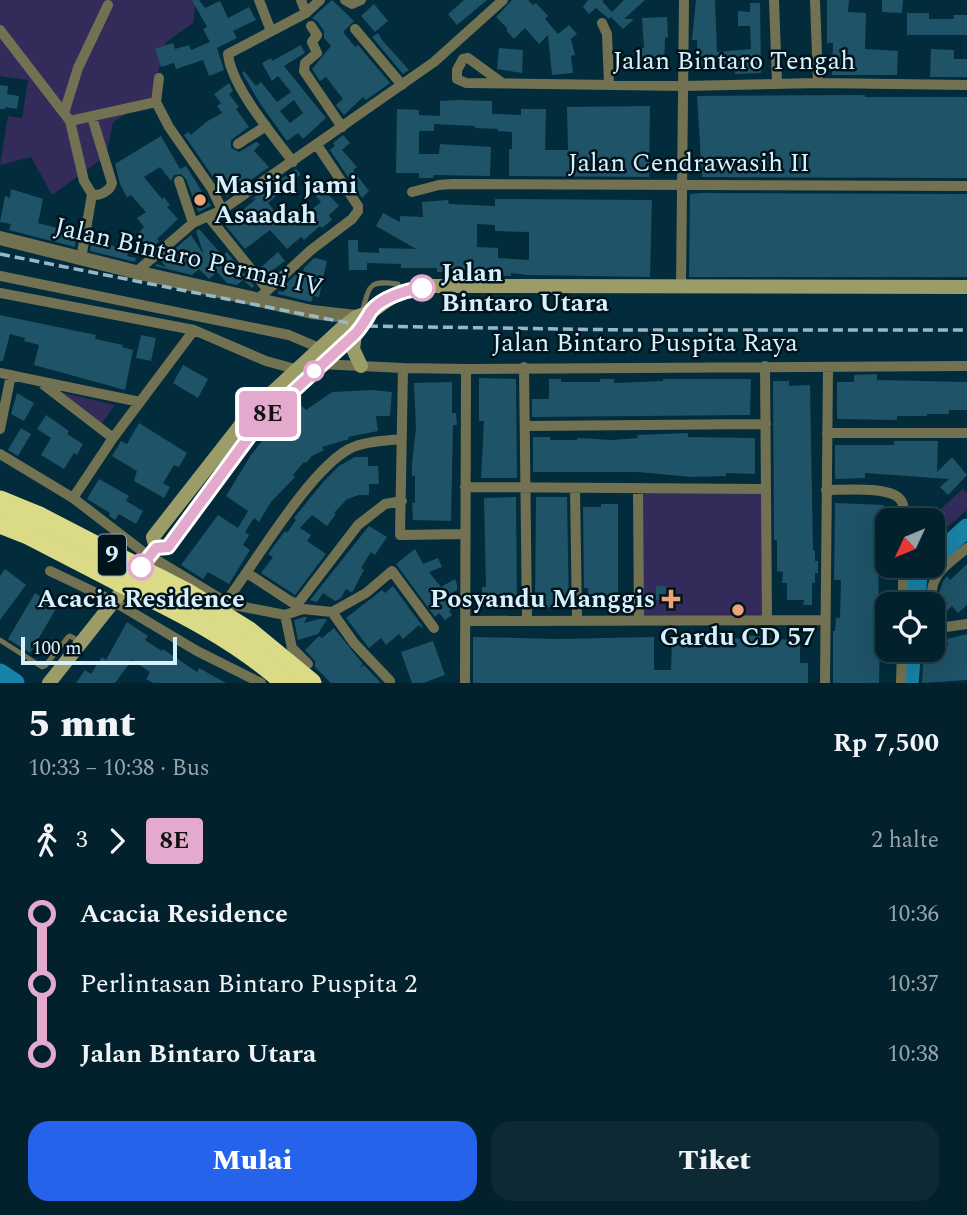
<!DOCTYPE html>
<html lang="id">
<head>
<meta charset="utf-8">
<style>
	body { margin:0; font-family:Spectral,serif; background:#0c2934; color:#f1f3f6; height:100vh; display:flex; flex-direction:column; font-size:26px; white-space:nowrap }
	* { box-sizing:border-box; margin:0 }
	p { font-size:23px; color:#96a3a9 }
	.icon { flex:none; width:38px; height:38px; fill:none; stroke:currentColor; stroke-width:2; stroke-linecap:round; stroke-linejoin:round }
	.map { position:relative; height:683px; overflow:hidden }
	.details { display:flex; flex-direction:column; background:#02212c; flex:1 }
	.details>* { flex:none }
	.badge { padding:0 14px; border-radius:5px; font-size:24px; line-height:46px }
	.needle { width:46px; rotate:226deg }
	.fabs { position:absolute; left:875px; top:508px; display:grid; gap:14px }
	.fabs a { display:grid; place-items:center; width:70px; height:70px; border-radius:14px; background:#02212c; box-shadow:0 7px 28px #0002,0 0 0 2px #233e48; font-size:35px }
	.scale { position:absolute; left:21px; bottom:18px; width:156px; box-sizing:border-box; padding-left:7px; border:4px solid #d6f0fd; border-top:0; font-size:19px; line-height:24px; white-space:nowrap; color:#d6f0fd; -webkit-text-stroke:5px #01131b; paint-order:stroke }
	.map>.badge { position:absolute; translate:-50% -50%; box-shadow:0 0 0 4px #fff }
	.legs { display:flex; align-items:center; gap:10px; height:77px; padding:0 28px; font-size:23px }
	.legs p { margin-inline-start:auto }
	.summary { display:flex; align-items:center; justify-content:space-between; height:119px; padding:0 28px }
	h1 { font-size:38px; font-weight:800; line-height:52px }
	.primary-button { display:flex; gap:14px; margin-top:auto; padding:14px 28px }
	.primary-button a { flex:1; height:80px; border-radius:21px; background:#2563eb; color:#fff; font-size:28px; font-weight:800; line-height:80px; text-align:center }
	.primary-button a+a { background:#0c2934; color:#f1f3f6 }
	ul { padding:0 28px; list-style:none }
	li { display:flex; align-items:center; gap:24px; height:70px; font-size:26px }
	li i { display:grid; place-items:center; width:10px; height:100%; margin:0 9px; background:currentColor }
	li i::after { content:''; width:18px; height:18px; margin:-9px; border:5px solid; border-radius:50%; background:#02212c }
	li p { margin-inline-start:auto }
	li:first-child i { background:linear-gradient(#0000 50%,currentColor 0) }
	li:last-child i { background:linear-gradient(currentColor 50%,#0000 0) }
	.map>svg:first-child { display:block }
	.green { fill:#332c5b }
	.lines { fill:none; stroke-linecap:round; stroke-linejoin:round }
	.river { stroke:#1883a9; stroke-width:19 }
	.building { fill:#1f5368; fill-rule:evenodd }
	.service { stroke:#727252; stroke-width:5 }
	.minor { stroke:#727252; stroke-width:10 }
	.tertiary { stroke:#727252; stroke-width:14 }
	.secondary { stroke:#9c9c68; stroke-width:14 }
	.motorway { stroke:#dbdb87; stroke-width:21 }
	.rail { stroke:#99b8c6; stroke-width:3.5; stroke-dasharray:10 5; stroke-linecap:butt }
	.motorway-bridge { stroke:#dbdb87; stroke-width:21 }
	.line-1-casing { stroke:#fff; stroke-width:16 }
	.line-1 { stroke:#e3aacd; stroke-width:10 }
	.poi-dot { fill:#f0a279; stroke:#01131b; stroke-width:2.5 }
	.stop-1-dot { fill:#fff; stroke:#e3aacd; stroke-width:3.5 }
	.labels { text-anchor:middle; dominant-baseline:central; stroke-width:5; stroke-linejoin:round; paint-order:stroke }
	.shield { fill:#01131b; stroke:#96aeb9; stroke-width:2 }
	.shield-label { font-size:24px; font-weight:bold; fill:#d6f0fd }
	.street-label { font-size:26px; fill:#d6f0fd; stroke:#01131b }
	.poi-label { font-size:26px; font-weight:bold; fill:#d6f0fd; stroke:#01131b; text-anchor:start }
	.stop-label { font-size:26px; font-weight:bold; fill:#d6f0fd; stroke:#01131b; text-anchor:start }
</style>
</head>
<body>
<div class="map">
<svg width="967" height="683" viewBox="0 0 967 683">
	<rect width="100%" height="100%" fill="#022c3b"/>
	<!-- green -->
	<path class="green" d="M0,0H196L193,23L166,42L151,99L113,122L106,156L52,195L31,157L0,165L8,116L22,118L28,80L0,76Z
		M43,388L115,405L97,430Z
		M638,489H765L767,620H639Z
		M963,489L967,493V510L936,537L933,533V520H928Z"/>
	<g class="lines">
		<!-- river -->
		<path class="river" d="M933,559L967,528
			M916,604L918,572L926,565
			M0,673L15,683
			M909,683L912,649"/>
	</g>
	<!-- building -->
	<path class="building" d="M192,0H199L205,8L220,1L228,18L249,7L256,20L233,31L237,38L217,48L224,70L209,76L203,60L176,69L174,63L161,67L155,49L173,43L175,49L189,45L191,50L210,42L203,29L207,27Z
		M332,0L354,21L343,32L355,47L358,45L390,83L366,100L363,97L344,115L336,105L343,99L326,77L320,81L312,69L331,46L324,38V31L318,22L312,18Z
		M464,0H487L457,25L448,14Z
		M512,0H528L533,5L536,3L548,16L545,19L558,34L569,25L577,34L571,39L575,55L571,56L573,73L552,75L548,35L539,44L525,28L514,39L506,30L508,29L496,17Z
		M588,0H604L602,1L612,12L624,0H645L624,19H634L623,29L611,17L609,19L596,8L589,14L583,7Z
		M696,0H715L717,52L751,49L750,26H738V11L750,12V3H760L761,73L735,74V69H698L697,40H692Z
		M827,0H849L848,12L866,13L865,49L898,51L897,75H832L833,43H827Z
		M882,0H903L902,13L882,12Z
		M374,4L388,21L375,32L361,16Z
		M907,13H929V19H954L953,15H967V35H907Z
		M667,17L668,37L665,38L664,67H640V48H644L642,18Z
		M378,33L382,40L409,70L403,74L372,37Z
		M301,45L305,53L284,66L326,118L303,139L298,133L287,141L261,105L242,73L244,71L256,86L261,82L277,102L291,92L278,76L272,81L262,63L271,58L272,61ZM294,100L303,113L290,123L280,111Z
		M499,48L523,50L522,73L497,69Z
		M931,49L954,50V59H967V77H930Z
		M229,83L233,91L229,94L239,107L236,109L249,127L231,140V148L239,152L256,142L260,144L254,151L269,167L227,197L184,135L188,132L191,135L206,122L222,113L217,106L221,103L214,94Z
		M0,85L8,86L7,94L19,96L17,109L5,107V109H0Z
		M865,95V97H967V178L702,177L697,96Z
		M460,100L492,101V114L521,115V109H546L545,150H568L567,107L650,106L649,177L509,176V149H512V132L498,131V129L475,128V126L434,124V131H419V154H439L440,144L491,147L490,176L434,175L433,178H419V173H396L397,109L419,110V115L440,116V101Z
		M343,135L350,143L342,150L357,167L353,170L369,191L362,198L330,150L335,146L333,143Z
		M161,136L180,169L186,166L211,206L198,212L186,179L181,174L174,175L171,181L160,167L144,177L162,199L164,197L170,205L167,207L178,219L157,239L159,241L150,250L136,236L144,227L137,218L146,212L131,195L127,197L120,184L115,164Z
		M296,169L301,174L268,203L284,222L298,211L303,217L321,202L315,195L323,188L339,206L329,215L332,220L322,228L320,226L304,240L301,237L287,249L270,230L245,249L225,225L257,198L250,200Z
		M11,189L43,199L38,223L65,230L64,232L77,235L75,247L9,230L11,224L0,222L5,196L10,198Z
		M702,193L967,194V277H689L690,194Z
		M495,199L652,200L650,277L528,275L511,273V276H495V271L437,272V268H401V264L367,263V270H349L348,240H358V252L379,253V248L416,249L376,226L383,213L400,222V216L423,217L422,202L448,200L449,204L495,206ZM477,224L495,225V231L529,232V260L498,258V248L477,247Z
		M199,229L223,256L227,252L254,286L252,288L243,280L237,285L227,283L217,272L209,279L199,269L192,275L155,266L157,264L166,267L161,261L191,235L204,255L196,231Z
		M92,239L128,251L127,256L136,258L135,262L90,251Z
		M278,252L285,261L266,275L260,268Z
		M314,258L327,261L319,297L313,296L311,302L278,294V291L284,292L286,284L295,275L301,277L304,268Z
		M0,315L96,335L95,339L123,345L122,347L133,350L125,390L34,365L39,345L24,341L25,338L10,334L3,361H0Z
		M141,335L156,338L151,361L136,358Z
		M183,365L208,379L198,398L173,383Z
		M877,374V380L967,382V410H949V414H927V416H897V420L837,419V382H854V375Z
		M479,378L516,379L517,478H481L484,421H479Z
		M549,379H561V382H600V379H614V383L663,381V379H751L750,415L532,417V399H549Z
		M773,381H789V386L810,385L813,550L815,551V561H818V573H815V583H812V605H803L804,600H787V583H782L783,572L777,571V540H774Z
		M452,382V413H456L457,425H453L451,521L413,520L412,503H415V476H412V463L416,428L414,383Z
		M371,390L392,392L390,416H376L378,431L348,437L349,439L322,447L324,450L312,456L306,463L304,462L293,475L295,477L271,502L259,522L254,518L245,532L249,535L243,545L250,550L229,584L208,572L203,579L181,565L218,515L238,528L248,511L226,496L251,455L278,421L302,406L306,410L332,392Z
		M17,393L34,403L24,421L11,414Z
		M46,415L69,431L67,434L83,444L77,455L74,453L64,469L41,455L51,438L37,429Z
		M139,423L187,453L179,467L174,465L163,483L170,487L164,498L134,481L137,471L112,456L121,441L127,444Z
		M21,428L31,434L18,456L8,450Z
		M688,433V437L755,438V474L726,473V476L691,477L638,472H533V437H550V440H577V438L612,440L638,438L637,435Z
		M894,441H938L937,472L952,457L967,475L948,495L940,487L949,479L865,473V478L835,479V445H894Z
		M355,457H368V466H378L379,484H369V495H359L347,499L334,513L336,514L327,526L312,515L300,528L311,535L307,541L326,554L295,595L261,573L273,557L268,554L285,531L287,533L296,520L294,518L324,481L339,466Z
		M99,479L129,496L126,501L143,511L136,524L119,514L115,520L109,516L110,513L87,499Z
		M516,497L517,605L482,607V587H486L484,498Z
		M536,497H567L569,608L535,607Z
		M835,503L884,505L881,553H878L879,613H876L875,633H880L879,683H833V631H835L836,618H840L841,580H834Z
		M601,504H618V609L588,608V588H584L583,507H601Z
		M369,526L387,537L375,555L371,552L361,568L364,570L353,591L351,592L346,589L341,598L335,601L323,593L317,602L310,600Z
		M415,549L423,564L438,558L442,567L429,572L441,587L455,579L457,584V590L447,596L455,607L449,611L452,615L445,620L439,613L435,617L396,564Z
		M967,564V605L958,613L952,606L943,615L937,609L939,602L944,598L939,593L943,581L947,576L950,580Z
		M5,569L26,585L0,620V576Z
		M393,586L423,627L422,628L419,625L403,639L399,634L386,645L381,638L369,648L346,618L382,590L385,593Z
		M656,586L674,587V601L656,600Z
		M35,593L57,607L30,653L8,639Z
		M304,617H307L304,623L319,619H327L318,634L298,640L294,620Z
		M127,622L148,636L145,640L162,651L163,649L197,672L199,668L226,683H153L146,679L150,672L132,660L115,683H76L85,670L91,674L102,657L106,660Z
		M334,628L363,664L358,668L364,665L381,683H331L315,667V661L305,650L319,636L322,638Z
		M757,630L767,631V639L800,640V663H808V683H473V637L558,639L654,637V670H671L672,642H688V639H712V637L744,639V636H757Z
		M967,634V680L922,683L923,664H926L925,649H933V646H948L947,639Z
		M433,641L445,675L423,683H412L401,652Z"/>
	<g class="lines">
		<!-- service -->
		<path class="service" d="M362,312C370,285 368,280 398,284
			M0,640L42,667L45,666L68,637L70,636L81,642"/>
		<!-- minor -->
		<path class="minor" d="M259,0L271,31
			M301,0L306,13
			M345,0L352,4L361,0
			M774,0L777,83
			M815,0L818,83
			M602,23L607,34L609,84
			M311,26L317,35L312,42L317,53L305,63L304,71L342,127
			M355,29L402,85
			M0,30L70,121L156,102
			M159,78L156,102L169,127L212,189L222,210
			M501,82L468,58L463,59L457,70V79L466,83L684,86L818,83L967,85
			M64,113L78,68L108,5
			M70,121L84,181L92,194L81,259
			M238,144L266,126
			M293,162C273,135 231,86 228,54L306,13L320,0
			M179,181L193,223
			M412,192L439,185L452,184L967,186
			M92,194C99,197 110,191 112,183L92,117
			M208,216L267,289
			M136,272L193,223L222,210L434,62L503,0
			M0,276L289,335L324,350
			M681,286L684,0
			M0,293L194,330L266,361L295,369
			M258,299L311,250L352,219L358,211V206L317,145
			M319,364L403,368L466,369L967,366
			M765,366L767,620
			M524,367L527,620
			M403,368L400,535L465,534
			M0,373L140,402
			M44,385L113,438
			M526,426L766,424
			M0,429L11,375
			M827,433H967
			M0,454L73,498L142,551L229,604L285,615L303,609L332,612L366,593L392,571L434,628
			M465,487L765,489
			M575,489L577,619
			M638,489L639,620
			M826,490C843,490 887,486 899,498C905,504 904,512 904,520
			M73,498L113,438L194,330
			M50,571L113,601L197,651L261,683
			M247,573L293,603L299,602L358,525L385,504L402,501
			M230,596C258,558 310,470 349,449C365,441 385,441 402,439
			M903,604V565
			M931,604C930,572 945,567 967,548
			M332,612L354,643L390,681
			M285,615L292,648L308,664
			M465,621L825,620
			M933,621L939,628L967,624
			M465,683L466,369
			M825,683L828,367
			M901,683L902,649"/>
		<!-- tertiary -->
		<path class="tertiary" d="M0,238L136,272L312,312L364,318"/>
		<!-- secondary -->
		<path class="secondary" d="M355,334L353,349L361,366
			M156,548L153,537L250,413L342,328L356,317L371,312L389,299L408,290L429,286H465L967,287
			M156,548L168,547L260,422L355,334L368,319L371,312
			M49,683L156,548"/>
		<!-- motorway -->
		<path class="motorway" d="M0,501L39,517
			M0,523L28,534L119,581
			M186,593L249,632L311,683"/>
		<!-- rail -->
		<path class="rail" d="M0,254L363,326L628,330H967"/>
		<!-- motorway-bridge -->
		<path class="motorway-bridge" d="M39,517L186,593
			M119,581C178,610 236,638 286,683"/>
	</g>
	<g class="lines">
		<!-- line-1 casing -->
		<g class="line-1-casing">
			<path id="line-1" d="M141,567L156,548L168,547L260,422L355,334C362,327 366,319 371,311C381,298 406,290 422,288"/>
		</g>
		<!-- line-1 -->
		<use href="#line-1" class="line-1"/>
	</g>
	<!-- markers -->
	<g class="poi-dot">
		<circle cx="200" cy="200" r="7"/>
		<path d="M667.5 588.5h7v7h7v7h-7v7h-7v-7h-7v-7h7z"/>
		<circle cx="738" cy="610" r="7"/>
	</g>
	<g class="stop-1-dot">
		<circle cx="422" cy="288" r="12"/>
		<circle cx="314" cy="371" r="9"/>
		<circle cx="141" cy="567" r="12"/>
	</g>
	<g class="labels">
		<!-- shield labels -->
		<rect class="shield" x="98" y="534.5" width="28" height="41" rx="5"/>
		<g class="shield-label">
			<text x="112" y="555">9</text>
		</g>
		<!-- street labels -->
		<g class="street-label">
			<text x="734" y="61">Jalan Bintaro Tengah</text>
			<text x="689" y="163">Jalan Cendrawasih II</text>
			<text transform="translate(189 257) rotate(13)">Jalan Bintaro Permai IV</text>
			<text x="645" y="343">Jalan Bintaro Puspita Raya</text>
		</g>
		<!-- poi labels -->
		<g class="poi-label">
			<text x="214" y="185">Masjid jami<tspan x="214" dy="30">Asaadah</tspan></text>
			<text x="655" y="599" text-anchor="end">Posyandu Manggis</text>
			<text x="738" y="637" text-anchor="middle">Gardu CD 57</text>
		</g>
		<!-- stop labels -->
		<g class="stop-label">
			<text x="441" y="273">Jalan<tspan x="441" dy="30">Bintaro Utara</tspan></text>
			<text x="141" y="599" text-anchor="middle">Acacia Residence</text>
		</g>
	</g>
</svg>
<div class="fabs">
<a><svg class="needle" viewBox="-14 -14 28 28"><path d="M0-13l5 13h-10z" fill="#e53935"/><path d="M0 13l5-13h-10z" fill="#96a3a9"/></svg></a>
<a><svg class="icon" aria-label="locate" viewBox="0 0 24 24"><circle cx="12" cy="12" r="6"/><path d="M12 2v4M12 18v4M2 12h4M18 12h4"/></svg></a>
</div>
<div class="scale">100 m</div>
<b class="badge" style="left:268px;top:414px;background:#e3aacd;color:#111">8E</b>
</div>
<section class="details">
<div class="summary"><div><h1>5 mnt</h1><p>10:33 – 10:38 · Bus</p></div><b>Rp 7,500</b></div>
<div class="legs"><svg class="icon" aria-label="walk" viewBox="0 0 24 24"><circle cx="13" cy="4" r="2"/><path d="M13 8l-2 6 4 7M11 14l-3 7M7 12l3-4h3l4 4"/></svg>3<svg class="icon" aria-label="forward" viewBox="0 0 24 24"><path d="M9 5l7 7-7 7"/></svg><b class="badge" style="background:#e3aacd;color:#111">8E</b><p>2 halte</p></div>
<ul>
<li><i style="color:#e3aacd"></i><b>Acacia Residence</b><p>10:36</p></li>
<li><i style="color:#e3aacd"></i><span>Perlintasan Bintaro Puspita 2</span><p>10:37</p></li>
<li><i style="color:#e3aacd"></i><b>Jalan Bintaro Utara</b><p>10:38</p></li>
</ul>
<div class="primary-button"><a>Mulai</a><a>Tiket</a></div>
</section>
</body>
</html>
